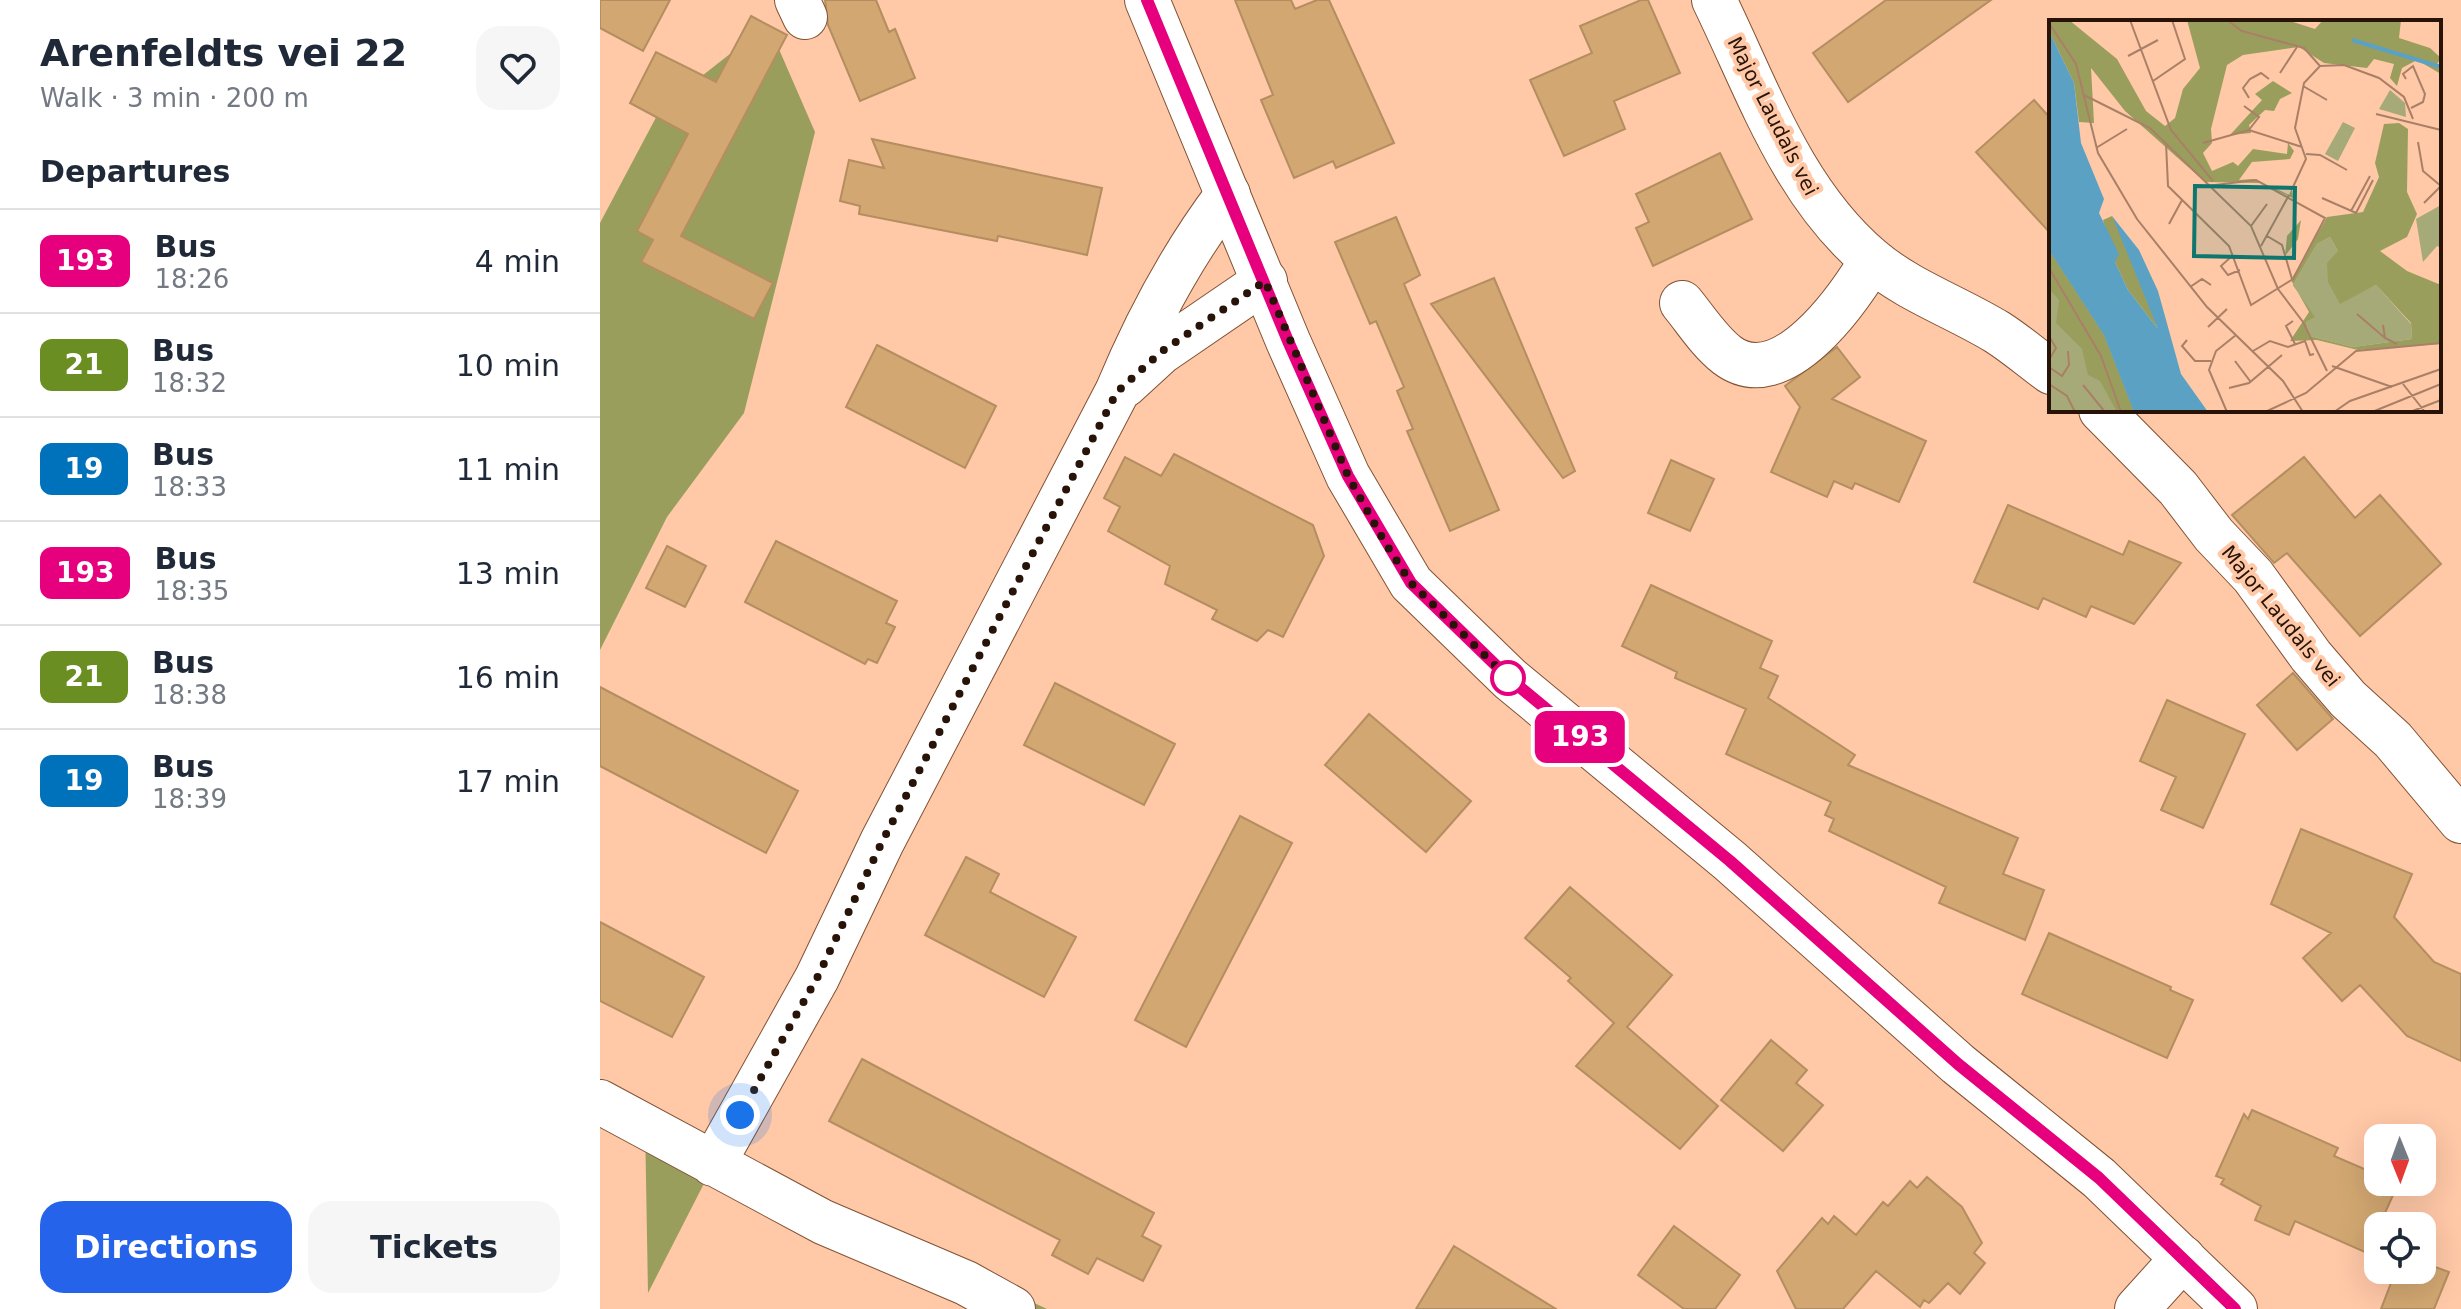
<!DOCTYPE html>
<html lang="en">
<head>
<meta charset="utf-8">
<style>
	body { margin:0; font-family:"DejaVu Sans",sans-serif; background:#f6f6f7; color:#1f2937; height:100vh; display:flex; flex-direction:column; font-size:30px; white-space:nowrap }
	* { box-sizing:border-box; margin:0 }
	p { font-size:26px; color:#747a83 }
	.icon { flex:none; width:44px; height:44px; fill:none; stroke:currentColor; stroke-width:2; stroke-linecap:round; stroke-linejoin:round }
	.map { position:relative; flex:1; overflow:hidden }
	.drawer { display:flex; flex-direction:column; background:#fff; width:600px }
	.drawer>* { flex:none }
	.badge { padding:0 16px; border-radius:12px; font-size:28px; line-height:52px }
	.needle { width:52px; rotate:179deg }
	.fabs { position:absolute; left:1764px; top:1124px; display:grid; gap:16px }
	.fabs a { display:grid; place-items:center; width:72px; height:72px; border-radius:16px; background:#fff; box-shadow:0 8px 32px #0002; font-size:40px }
	.you { position:absolute; width:40px; height:40px; margin:-20px; border:6px solid #fff; border-radius:50%; background:#1a73e8; box-shadow:0 0 0 12px #1a73e833 }
	.map>.badge { position:absolute; translate:-50% -50%; box-shadow:0 0 0 4px #fff }
	h2 { padding:0 40px; font-size:30px; line-height:72px }
	.round { display:grid; place-items:center; flex:none; width:84px; height:84px; border-radius:24px; background:#f6f6f7 }
	.overview { display:flex; align-items:center; justify-content:space-between; height:136px; padding:0 40px }
	h1 { font-size:38px; font-weight:700; line-height:60px }
	.primary-button { display:flex; gap:16px; margin-top:auto; padding:16px 40px }
	.primary-button a { flex:1; height:92px; border-radius:24px; background:#2563eb; color:#fff; font-size:32px; font-weight:700; line-height:92px; text-align:center }
	.primary-button a+a { background:#f6f6f7; color:#1f2937 }
	ul { padding:0; list-style:none }
	li { display:flex; align-items:center; gap:24px; height:104px; padding:0 40px; border-top:2px solid #e0e1e3 }
	li div { flex:1 }
	li b { display:block; font-size:30px }
	li em { font-style:normal }
	li .badge { min-width:88px; font-weight:700; text-align:center }
	main { display:flex; flex:1; min-height:0 }
	.map>svg:first-child { display:block }
	.forest { fill:#9a9e5d }
	.building { fill:#d2a771; stroke:#b48e60; stroke-width:2 }
	.lines { fill:none; stroke-linecap:round; stroke-linejoin:round }
	.street-casing { stroke:#815234; stroke-width:46 }
	.secondary-casing { stroke:#815234; stroke-width:46 }
	.street { stroke:#fff; stroke-width:44 }
	.secondary { stroke:#fff; stroke-width:44 }
	.line-casing { stroke:#fff; stroke-width:18 }
	.line { stroke:#e6007e; stroke-width:12 }
	.walk { stroke:#271307; stroke-width:8; stroke-dasharray:0 14.4 }
	.stop-dot { fill:#fff; stroke:#e6007e; stroke-width:4 }
	.labels { text-anchor:middle; dominant-baseline:central; stroke-width:8; stroke-linejoin:round; paint-order:stroke }
	.street-label { font-size:20px; fill:#271307; stroke:#ffc8a7 }
	.inset-river { fill:none; stroke:#5ba1c4; stroke-width:4 }
	.inset-road { fill:none; stroke:#a98067; stroke-width:2 }
	.view { fill:#0f766e; fill-opacity:0.15; stroke:#0f766e; stroke-width:4 }
	.inset-edge { fill:none; stroke:#271307; stroke-width:4 }
</style>
</head>
<body>
<main>
<section class="drawer">
<div class="overview"><div><h1>Arenfeldts vei 22</h1><p>Walk · 3 min · 200 m</p></div><a class="round"><svg class="icon" aria-label="heart" viewBox="0 0 24 24"><path d="M12 20l-8-8c-3-5 5-10 8-4 3-6 11-1 8 4z"/></svg></a></div>
<h2>Departures</h2>
<ul>
<li><span class="badge" style="background:#e6007e;color:#fff">193</span><div><b>Bus</b><p>18:26</p></div><em>4 min</em></li>
<li><span class="badge" style="background:#6b8e23;color:#fff">21</span><div><b>Bus</b><p>18:32</p></div><em>10 min</em></li>
<li><span class="badge" style="background:#0072bc;color:#fff">19</span><div><b>Bus</b><p>18:33</p></div><em>11 min</em></li>
<li><span class="badge" style="background:#e6007e;color:#fff">193</span><div><b>Bus</b><p>18:35</p></div><em>13 min</em></li>
<li><span class="badge" style="background:#6b8e23;color:#fff">21</span><div><b>Bus</b><p>18:38</p></div><em>16 min</em></li>
<li><span class="badge" style="background:#0072bc;color:#fff">19</span><div><b>Bus</b><p>18:39</p></div><em>17 min</em></li>
</ul>
<div class="primary-button"><a>Directions</a><a>Tickets</a></div>
</section>
<div class="map">
<svg width="1861" height="1309" viewBox="0 0 1861 1309">
	<rect width="100%" height="100%" fill="#ffc8a7"/>
	<!-- forest -->
	<path class="forest" d="M168,24L215,132L144,413L67,517L0,650V223L61,108Z
		M45,1122L447,1309H435L223,1222L114,1164L48,1293Z"/>
	<!-- building -->
	<path class="building" d="M0,0H70L43,51L0,28Z
		M225,0H276L289,32L295,29L315,78L260,101L228,25Z
		M635,0H691L695,9L717,0H729L794,143L736,168L733,161L694,178L661,100L673,95Z
		M1041,0H1048L1080,73L1014,101L1025,129L964,156L930,80L992,53L980,26Z
		M1286,0H1391L1248,102L1213,53Z
		M151,16L187,35L81,236L173,283L154,319L41,262L53,240L37,231L88,134L30,103L56,52L116,82Z
		M1434,100L1451,119V234L1376,152Z
		M272,139L502,188L487,255L398,236L397,241L259,214L260,206L240,201L249,160L284,168Z
		M1120,153L1152,219L1053,266L1036,228L1049,222L1036,194Z
		M796,217L820,275L804,284L899,510L850,531L807,431L813,429L797,391L804,387L776,321L770,324L735,242Z
		M894,278L975,471L963,478L831,304Z
		M277,345L396,406L365,468L246,407Z
		M1237,347L1260,377L1232,399L1326,441L1299,502L1255,483L1252,489L1234,481L1227,497L1171,472L1200,407L1185,386Z
		M574,454L713,525L724,556L683,637L668,630L657,641L612,619L617,610L565,584L570,566L508,531L520,507L504,498L525,457L561,476Z
		M1704,457L1755,518L1780,495L1841,564L1760,636L1687,553L1674,563L1632,515Z
		M1071,460L1114,479L1090,531L1048,513Z
		M1408,505L1523,555L1529,541L1581,563L1534,624L1491,606L1486,617L1443,598L1438,609L1374,582Z
		M176,541L297,601L286,623L295,627L277,663L268,659L265,664L145,602Z
		M67,546L106,566L85,607L46,588Z
		M1051,585L1172,641L1160,668L1178,676L1168,698L1255,755L1248,765L1418,838L1403,874L1444,890L1425,940L1339,903L1346,887L1229,831L1234,819L1225,815L1231,802L1126,754L1146,709L1075,678L1077,672L1022,646Z
		M1693,673L1733,719L1697,750L1657,705Z
		M455,683L575,744L544,805L424,745Z
		M0,687L198,791L166,853L0,766Z
		M1567,700L1645,734L1603,828L1561,810L1576,777L1540,761Z
		M769,714L871,801L826,852L725,765Z
		M640,816L692,843L586,1047L535,1020Z
		M1701,829L1812,874L1794,917L1834,962L1861,974V1061L1807,1036L1760,985L1742,1001L1703,958L1731,933L1671,904Z
		M366,857L399,874L390,892L476,937L444,997L325,935Z
		M970,887L1072,975L1027,1027L1118,1106L1080,1149L976,1066L1014,1023L968,981L971,978L925,938Z
		M0,922L104,977L72,1037L0,1001Z
		M1449,933L1571,987L1570,990L1593,1000L1567,1058L1422,994Z
		M1171,1040L1207,1070L1196,1083L1223,1105L1183,1151L1121,1100Z
		M262,1059L554,1213L542,1236L561,1246L543,1281L497,1258L488,1274L452,1255L460,1240L229,1121Z
		M1652,1110L1738,1148L1734,1156L1778,1175V1182L1798,1184L1767,1253L1695,1221L1689,1235L1655,1220L1661,1206L1621,1184L1624,1179L1616,1176L1644,1114L1648,1119Z
		M1327,1177L1362,1207L1382,1243L1374,1253L1385,1263L1360,1294L1348,1283L1329,1303L1324,1300L1320,1307L1276,1271L1243,1309H1196L1177,1271L1222,1218L1228,1224L1234,1216L1256,1235L1283,1202L1288,1206L1310,1181L1317,1188Z
		M1074,1226L1140,1275L1115,1309H1084L1038,1275Z
		M854,1246L956,1309H816Z
		M1822,1262L1849,1272L1834,1309H1781L1796,1270H1822Z"/>
	<g class="lines">
		<!-- street casing -->
		<g class="street-casing">
			<path id="street" d="M197,0L205,17
				M1114,0C1158,90 1192,192 1271,259C1307,290 1356,307 1397,332C1416,344 1433,359 1451,372
				M1082,303C1096,320 1109,341 1127,355C1182,397 1249,298 1272,260
				M525,385L561,352L665,281
				M1501,410L1578,488L1614,535L1653,576L1711,656L1748,699L1793,740L1861,821
				M0,1102L223,1222L366,1283L413,1309
				M113,1164L217,978L282,842L517,392C547,320 581,256 628,194
				M1537,1309L1583,1258"/>
		</g>
		<!-- secondary casing -->
		<g class="secondary-casing">
			<path id="secondary" d="M547,0L688,341L748,476L811,583L910,679L1130,861L1358,1064L1499,1178L1635,1309"/>
		</g>
		<!-- street -->
		<use href="#street" class="street"/>
		<!-- secondary -->
		<use href="#secondary" class="secondary"/>
	</g>
	<g class="lines">
		<!-- line casing -->
		<g class="line-casing">
			<path id="line" d="M547,0L688,341L748,476L811,583L910,679L1130,861L1358,1064L1499,1178L1635,1309"/>
		</g>
		<!-- line -->
		<use href="#line" class="line"/>
		<!-- walk -->
		<path class="walk" d="M140,1115L217,978L282,842L517,392L561,352L665,281L748,476L784,541L811,583L908,678"/>
	</g>
	<!-- markers -->
	<circle class="stop-dot" cx="908" cy="678" r="16"/>
	<g class="labels">
		<!-- street labels -->
		<g class="street-label">
			<text transform="translate(1173 116) rotate(63)">Major Laudals vei</text>
			<text transform="translate(1681 616) rotate(51)">Major Laudals vei</text>
		</g>
	</g>
	<!-- overview -->
	<g transform="translate(1449 20)">
		<rect width="392" height="392" fill="#ffc8a7"/>
		<path d="M341,70L356,83L357,97L330,89ZM294,102L306,108L289,141L276,134ZM0,124L116,392H0ZM392,185V228L388,226L374,242L367,199ZM281,217L289,231L291,283L327,265L362,304L363,319L304,327L261,316L257,302L265,297L244,265L268,224Z" fill="#a6aa78"/>
		<path d="M0,0H20L68,39L97,91L116,106L126,98L134,69L151,48L138,0H238L266,9L274,0H352L350,18L381,28L392,38L388,44L392,54L368,40L353,48L348,66L341,58L345,44L325,39L318,48L275,43L250,27L194,35L178,45L162,109L163,123L154,133L163,151L184,142L189,146L204,129L238,134L239,123L245,131L241,139L203,142L190,160L204,159L234,172L240,175L243,168L244,178L250,181L212,163L156,162L76,91L42,48L45,103L30,102L25,63L0,11ZM224,61L243,73L231,79L225,91L216,90L200,105L202,113L181,115L213,80L206,74ZM350,103L359,109L358,172L368,194L358,217L331,231L358,251L392,265V324L309,330L268,320L241,321L260,292L242,260L278,197L314,192L330,157L326,143L335,104ZM281,217L289,231L278,243L279,262L291,284L327,265L362,303L363,319L304,327L261,316L257,302L266,297L244,265L268,224ZM63,196L80,227L109,309L79,270L66,242L54,200ZM252,200L249,219L236,236L238,216ZM0,230L55,315L85,392H68L51,361L39,355L33,329L7,303L10,280L0,269Z" fill="#9a9e5d" fill-rule="evenodd"/>
		<path d="M0,11L25,63L32,123L55,179L50,193L70,234L66,242L79,270L109,309L63,196L90,230L109,271L132,354L159,392H85L55,315L0,230Z" fill="#5ba1c4"/>
		<path class="inset-river" d="M303,20L392,47"/>
		<path class="inset-road" d="M81,0L122,110L164,161M178,0L193,11L255,28L271,46M0,3L27,44L49,133L88,199L158,287L234,361L254,392M79,36L109,20M231,53L248,27M357,59L354,54L364,46L376,74L374,82L362,88M104,61L136,39L123,0M254,66L278,80M35,75L101,108L202,206L229,269L254,302L278,351M200,78L194,68L201,59L212,53L220,59M195,86L210,97L199,111M327,94L392,110M369,122L374,151L392,166M117,123L119,166L180,226L202,285L244,259L276,198L207,160L158,166M154,123L200,110L253,127M47,128L78,109M257,134L271,135L298,150M244,167L257,139L246,108L255,63L271,46L295,45L330,58L355,77L364,99M273,178L307,193L324,160M375,183L392,166M302,191L321,156M120,204L133,180M202,206L218,184M218,216L233,225L243,259M212,226L240,175M184,235L172,246L179,255L191,250M0,248L52,336L72,392M141,267L153,259L162,265M308,294L336,318M244,301L237,306L246,324M334,305L336,318L348,324M159,307L178,289M0,316L7,328L0,340M138,320L133,326L146,341H162M204,331L221,321L239,327L256,321L261,335L265,334M186,341L201,361M283,346L343,367M0,347L13,356L20,345L19,331M0,364L18,376L26,392M354,364L376,392M34,365L56,392M180,368L200,363L233,335M178,392L160,350L167,331L187,315M216,392L257,373L307,331L392,323M285,392L301,381L392,349M323,392L392,364M361,392L392,380"/>
		<path class="view" d="M146,166L246,168L245,238L145,236Z"/>
		<rect width="392" height="392" class="inset-edge"/>
	</g>
</svg>
<div class="fabs">
<a><svg class="needle" viewBox="-14 -14 28 28"><path d="M0-13l5 13h-10z" fill="#e53935"/><path d="M0 13l5-13h-10z" fill="#747a83"/></svg></a>
<a><svg class="icon" aria-label="locate" viewBox="0 0 24 24"><circle cx="12" cy="12" r="6"/><path d="M12 2v4M12 18v4M2 12h4M18 12h4"/></svg></a>
</div>
<div class="you" style="left:140px;top:1115px"></div>
<b class="badge" style="left:980px;top:737px;background:#e6007e;color:#fff">193</b>
</div>
</main>
</body>
</html>
